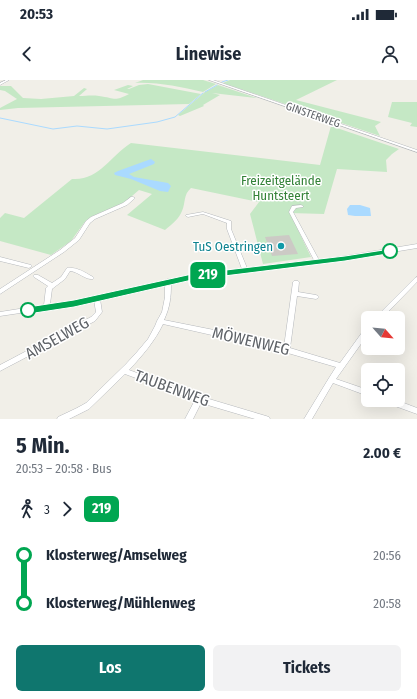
<!DOCTYPE html>
<html lang="de">
<head>
<meta charset="utf-8">
<style>
	body { margin:0; font-family:"Fira Sans Condensed",sans-serif; background:#f2f2f3; color:#1f2937; height:100vh; display:flex; flex-direction:column; font-size:15px; white-space:nowrap }
	* { box-sizing:border-box; margin:0 }
	p { font-size:13px; color:#747a83 }
	.icon { flex:none; width:22px; height:22px; fill:none; stroke:currentColor; stroke-width:2; stroke-linecap:round; stroke-linejoin:round }
	.map { position:relative; height:339px; overflow:hidden }
	.panel { display:flex; flex-direction:column; background:#fff; flex:1 }
	.panel>* { flex:none }
	.badge { padding:0 8px; border-radius:6px; font-size:14px; line-height:26px }
	.needle { width:26px; rotate:117deg }
	.tools { position:absolute; left:361px; top:231px; display:grid; gap:8px }
	.tools a { display:grid; place-items:center; width:44px; height:44px; border-radius:6px; background:#fff; box-shadow:0 4px 16px #0002; font-size:20px }
	.map>.badge { position:absolute; translate:-50% -50%; box-shadow:0 0 0 2px #fff }
	.legs { display:flex; align-items:center; gap:6px; height:44px; padding:0 16px; font-size:13px }
	.legs p { margin-inline-start:auto }
	.overview { display:flex; align-items:center; justify-content:space-between; height:68px; padding:0 16px }
	h1 { font-size:22px; font-weight:700; line-height:30px }
	.cta { display:flex; gap:8px; margin-top:auto; padding:8px 16px }
	.cta a { flex:1; height:46px; border-radius:6px; background:#0f766e; color:#fff; font-size:16px; font-weight:700; line-height:46px; text-align:center }
	.cta a+a { background:#f2f2f3; color:#1f2937 }
	ul { padding:0 16px; list-style:none }
	li { display:flex; align-items:center; gap:14px; height:48px; font-size:15px }
	li i { display:grid; place-items:center; width:6px; height:100%; margin:0 5px; background:currentColor }
	li i::after { content:''; width:10px; height:10px; margin:-5px; border:3px solid; border-radius:50%; background:#fff }
	li p { margin-inline-start:auto }
	li:first-child i { background:linear-gradient(#0000 50%,currentColor 0) }
	li:last-child i { background:linear-gradient(currentColor 50%,#0000 0) }
	.status { display:flex; justify-content:space-between; align-items:center; height:28px; padding:0 20px; background:#fff; direction:ltr }
	.status svg { height:11px; fill:currentColor }
	header { display:flex; justify-content:space-between; align-items:center; height:52px; padding:0 16px; background:#fff; font-size:18px; font-weight:700 }
	.map>svg:first-child { display:block }
	.green { fill:#c5e8c5 }
	.water { fill:#aadaff }
	.lines { fill:none; stroke-linecap:round; stroke-linejoin:round }
	.stream { stroke:#aadaff; stroke-width:1 }
	.building { fill:#cccac5 }
	.minor-casing { stroke:#b5b8bc; stroke-width:1 }
	.minor { fill:#fff; fill-rule:evenodd }
	.line-1 { fill:#00a651; stroke:#fff }
	.culture-dot { fill:#0f9aa8; stroke:#fff; stroke-width:1.5 }
	.stop-1-dot { fill:#fff; stroke:#00a651; stroke-width:2 }
	.labels { text-anchor:middle; dominant-baseline:central; stroke-width:3; stroke-linejoin:round; paint-order:stroke }
	.far-street-label { font-size:11px; fill:#5f6368; stroke:#fff }
	.park-label { font-size:13px; fill:#348238; stroke:#fff }
	.culture-label { font-size:13px; fill:#0d838f; stroke:#fff; text-anchor:end }
	.near-street-label { font-size:16px; fill:#5f6368; stroke:#fff }
</style>
</head>
<body>
<div class="status"><b>20:53</b><svg viewBox="0 0 49 12"><path d="M0 12V9h3v3zM5 12V6h3v6zM10 12V3h3v9zM15 12V0h3v12zM26 1h20v11H26zM47 4h2v5h-2z"/></svg></div>
<header><svg class="icon" aria-label="back" viewBox="0 0 24 24"><path d="M15 5l-7 7 7 7"/></svg>Linewise<svg class="icon" aria-label="person" viewBox="0 0 24 24"><circle cx="12" cy="8" r="4"/><path d="M4 21q1-7 8-7t8 7"/></svg></header>
<div class="map">
<svg width="417" height="339" viewBox="0 0 417 339">
	<rect width="100%" height="100%" fill="#f1efe8"/>
	<!-- green -->
	<path class="green" d="M143,0H203L216,4L203,12C180,7 158,2 135,3Z
		M230,0H337L296,20L381,42L375,46L380,56L223,3Z
		M148,4L201,14L189,24L18,28L0,30V28L17,19L5,11L0,10V6H11L23,18L41,19L74,16L84,8L87,9L79,16C86,16 92,15 99,16C115,18 114,22 129,14L114,10L128,5L133,6L127,9H129L139,5Z
		M218,5L257,18L212,13L220,15L203,25L204,26L180,36L178,35L205,12Z
		M392,22H417V47L410,46L412,43L388,37Z
		M331,46L399,69L392,74L386,80L387,92L337,89L324,134L290,133L311,177L263,184L250,134L259,122L191,108C183,115 186,122 182,131C179,139 172,144 165,150L127,135L152,114L139,110L125,122L91,137L84,143L71,161L51,175L0,161V138L5,133L24,138L72,99C99,101 110,76 131,63L320,85Z"/>
	<!-- water -->
	<path class="water" d="M151,79L155,82L154,84L129,94L134,97L168,103L171,106L168,112L160,111L131,99L115,95L114,93L118,91Z
		M350,125H360L370,128L371,136H355L348,135L347,129Z"/>
	<g class="lines">
		<!-- stream -->
		<path class="stream" d="M222,2L228,0
			M205,12L217,5
			M0,38L53,49L77,46L107,49L157,42L175,37L203,13"/>
	</g>
	<!-- building -->
	<path class="building" d="M289,155L298,174L272,176L265,157Z"/>
	<g class="lines">
		<!-- minor casing -->
		<g class="minor-casing">
			<path id="minor" d="M6,0H9L0,5V3Z
				M209,0H213L417,70V72Z
				M131,117H133L135,118L127,125L95,139L90,143L79,160L64,172L0,214V209L60,170L75,158L86,141L91,137L123,123Z
				M301,125L303,126V127L296,128L293,132L319,180L345,176L417,164V168L345,180L192,199L171,204C171,217 170,227 164,240L229,253L284,267L293,202L294,201H298L299,202L298,212L316,215L318,216L319,217L318,218L316,219L297,216L290,268L340,283L366,247H368V254L336,299L368,310V316L333,303L312,339H304L329,298L336,287L274,269L163,244C155,261 142,276 129,290L199,316L266,336L269,337L270,339H255L201,323L193,339H185L195,320L125,294L89,329L69,339H57L58,337L77,328L86,323L126,284L137,272L148,259L155,246L157,241L162,232L165,217V205L100,219L102,232L95,241L0,291V285L91,237L96,232L94,220L74,225L0,236V232L44,225L46,208L48,206L34,197L33,196L34,195H38L52,203L61,197L67,188C77,187 84,192 93,197L94,198L93,199C85,200 79,192 70,191L65,199L52,209L50,224L74,221L165,201L166,200L168,199L170,200L192,195L242,189L227,149V143L203,134L188,137L186,136V135L203,132L231,141V149L247,188L314,180L289,132L292,126Z
				M0,177L31,185L32,186L29,188L0,181Z
				M417,197V202L382,238H375L415,198Z
				M383,320H396L417,328V334L384,322Z"/>
		</g>
		<!-- minor -->
		<use href="#minor" class="minor"/>
	</g>
	<!-- line-1 -->
	<path class="line-1" d="M390,169L394,171L393,173L345,181L192,200L74,227L28,234L23,230L28,227L74,220L192,194L345,176Z"/>
	<!-- markers -->
	<circle class="culture-dot" cx="281" cy="166" r="4"/>
	<g class="stop-1-dot">
		<circle cx="390" cy="171" r="7"/>
		<circle cx="28" cy="230" r="7"/>
	</g>
	<g class="labels">
		<!-- far-street labels -->
		<g class="far-street-label">
			<text transform="translate(313 35) rotate(19)">GINSTERWEG</text>
		</g>
		<!-- park labels -->
		<g class="park-label">
			<text x="281" y="100">Freizeitgelände<tspan x="281" dy="15">Huntsteert</tspan></text>
		</g>
		<!-- culture labels -->
		<g class="culture-label">
			<text x="273" y="166">TuS Oestringen</text>
		</g>
		<!-- near-street labels -->
		<g class="near-street-label">
			<text transform="translate(57 258) rotate(-29)">AMSELWEG</text>
			<text transform="translate(251 261) rotate(13)">MÖWENWEG</text>
			<text transform="translate(172 308) rotate(20)">TAUBENWEG</text>
		</g>
	</g>
</svg>
<div class="tools">
<a><svg class="needle" viewBox="-14 -14 28 28"><path d="M0-13l5 13h-10z" fill="#e53935"/><path d="M0 13l5-13h-10z" fill="#747a83"/></svg></a>
<a><svg class="icon" aria-label="locate" viewBox="0 0 24 24"><circle cx="12" cy="12" r="6"/><path d="M12 2v4M12 18v4M2 12h4M18 12h4"/></svg></a>
</div>
<b class="badge" style="left:208px;top:195px;background:#00a651;color:#fff">219</b>
</div>
<section class="panel">
<div class="overview"><div><h1>5 Min.</h1><p>20:53 – 20:58 · Bus</p></div><b>2.00 €</b></div>
<div class="legs"><svg class="icon" aria-label="walk" viewBox="0 0 24 24"><circle cx="13" cy="4" r="2"/><path d="M13 8l-2 6 4 7M11 14l-3 7M7 12l3-4h3l4 4"/></svg>3<svg class="icon" aria-label="forward" viewBox="0 0 24 24"><path d="M9 5l7 7-7 7"/></svg><b class="badge" style="background:#00a651;color:#fff">219</b></div>
<ul>
<li><i style="color:#00a651"></i><b>Klosterweg/Amselweg</b><p>20:56</p></li>
<li><i style="color:#00a651"></i><b>Klosterweg/Mühlenweg</b><p>20:58</p></li>
</ul>
<div class="cta"><a>Los</a><a>Tickets</a></div>
</section>
</body>
</html>
